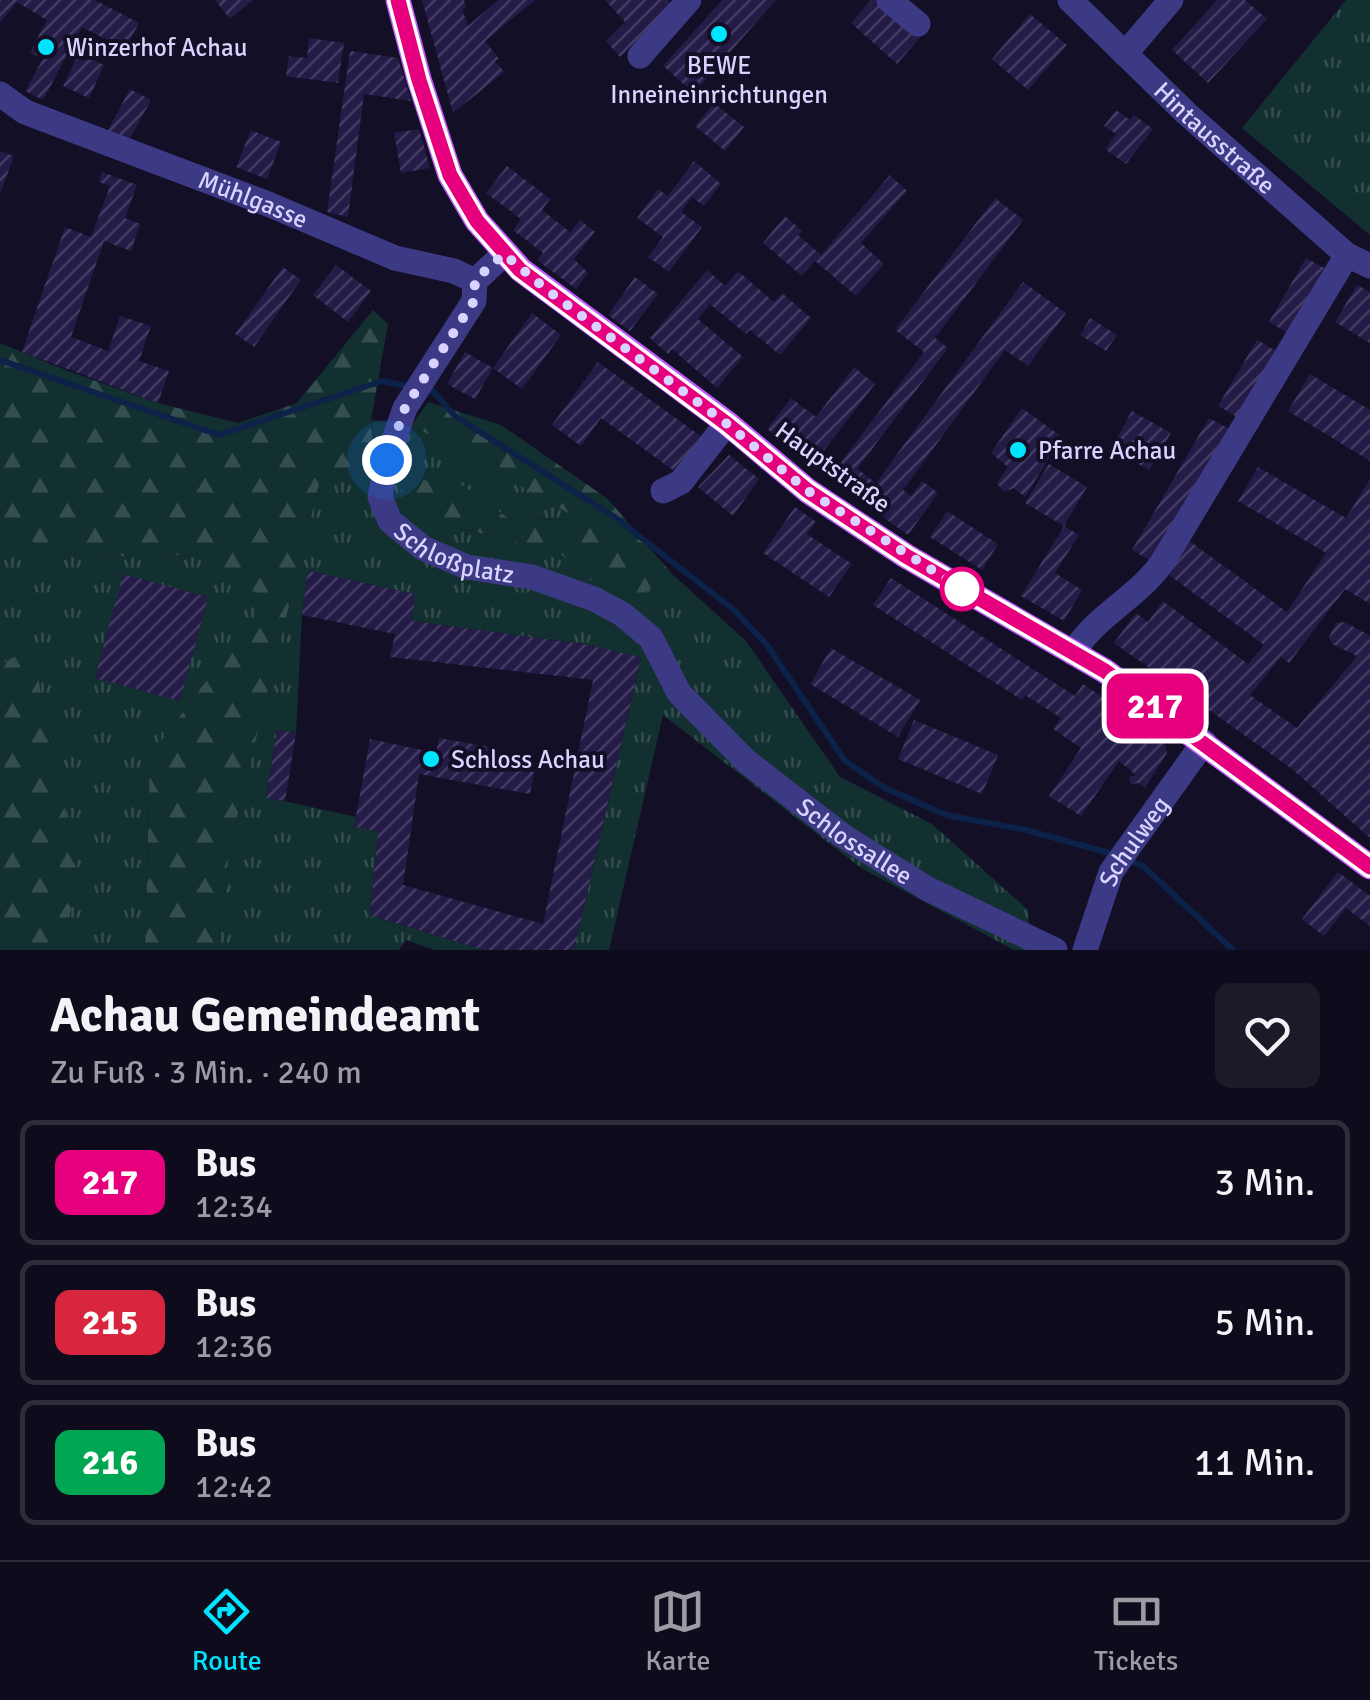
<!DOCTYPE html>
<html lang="de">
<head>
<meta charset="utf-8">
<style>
	body { margin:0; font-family:Signika,sans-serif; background:#1c1929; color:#f1f3f6; height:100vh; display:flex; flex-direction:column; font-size:38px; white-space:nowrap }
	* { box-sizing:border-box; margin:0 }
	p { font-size:32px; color:#9b9ba3 }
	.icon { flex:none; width:55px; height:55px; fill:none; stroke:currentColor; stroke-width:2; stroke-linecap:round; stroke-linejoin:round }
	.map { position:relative; height:950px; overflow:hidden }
	.drawer { display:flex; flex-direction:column; background:#0e0b1c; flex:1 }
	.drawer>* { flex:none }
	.badge { padding:0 20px; border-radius:15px; font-size:35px; line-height:65px }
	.you { position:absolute; width:50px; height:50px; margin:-25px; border:8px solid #fff; border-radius:50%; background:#1a73e8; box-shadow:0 0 0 15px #1a73e833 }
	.map>.badge { position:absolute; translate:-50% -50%; box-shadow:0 0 0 5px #fff }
	.round { display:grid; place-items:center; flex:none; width:105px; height:105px; border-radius:15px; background:#1c1929 }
	.head { display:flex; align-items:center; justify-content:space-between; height:170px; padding:0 50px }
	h1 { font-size:48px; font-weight:800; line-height:75px }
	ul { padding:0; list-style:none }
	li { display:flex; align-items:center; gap:30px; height:125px; margin:0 20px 15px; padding:0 30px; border:5px solid #2e2b3b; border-radius:15px }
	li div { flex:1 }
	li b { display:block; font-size:38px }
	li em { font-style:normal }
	li .badge { min-width:110px; font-weight:700; text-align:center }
	.menu { display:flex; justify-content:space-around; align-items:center; height:140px; border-top:2px solid #2e2b3b; background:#0e0b1c; font-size:28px; color:#9b9ba3 }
	.menu a { display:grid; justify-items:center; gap:5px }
	.menu .on { color:#00e5ff }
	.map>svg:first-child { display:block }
	.grass { fill:url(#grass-tufts) }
	.forest { fill:url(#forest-firs) }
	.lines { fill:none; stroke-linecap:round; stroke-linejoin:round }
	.stream { stroke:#0c2248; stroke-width:6 }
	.building { fill:url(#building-hatch) }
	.minor { stroke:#3d3a85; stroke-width:25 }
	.major { stroke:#c25bff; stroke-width:25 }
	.line-casing { stroke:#fff; stroke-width:22 }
	.line { stroke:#e6007e; stroke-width:15 }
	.walk { stroke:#d9d4ff; stroke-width:10; stroke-dasharray:0 18 }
	.poi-dot { fill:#00e5ff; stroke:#130f26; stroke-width:4 }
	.stop-dot { fill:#fff; stroke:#e6007e; stroke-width:5 }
	.labels { text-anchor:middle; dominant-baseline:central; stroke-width:8; stroke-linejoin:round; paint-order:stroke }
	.poi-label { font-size:25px; fill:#d9d4ff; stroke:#130f26; text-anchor:start }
	.street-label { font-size:25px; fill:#d9d4ff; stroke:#130f26 }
</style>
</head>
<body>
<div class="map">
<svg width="1370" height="950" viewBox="0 0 1370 950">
	<defs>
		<pattern id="grass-tufts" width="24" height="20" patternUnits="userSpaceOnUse" patternTransform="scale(2.5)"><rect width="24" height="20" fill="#12302f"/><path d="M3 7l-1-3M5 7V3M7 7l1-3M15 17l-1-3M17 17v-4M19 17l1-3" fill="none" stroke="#344d4e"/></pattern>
		<pattern id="forest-firs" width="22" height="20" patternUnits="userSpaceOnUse" patternTransform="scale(2.5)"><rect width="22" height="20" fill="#12302f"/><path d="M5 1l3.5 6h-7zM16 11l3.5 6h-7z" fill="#344d4e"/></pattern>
		<pattern id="building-hatch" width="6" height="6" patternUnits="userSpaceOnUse" patternTransform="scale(2.5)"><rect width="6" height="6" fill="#241b47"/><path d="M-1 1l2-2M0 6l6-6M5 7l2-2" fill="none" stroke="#433b63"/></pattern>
	</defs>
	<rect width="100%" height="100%" fill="#130f26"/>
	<!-- grass -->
	<path class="grass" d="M1346,0H1370V235L1242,128Z
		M371,420L412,425L581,519L511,520L463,486L413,517L558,551L584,577L631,601L672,574L746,641L840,777L932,824L1028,910L1031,950H1014L861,868L663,715L609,950H574L641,658L583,644L412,621L414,594L308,571L302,615L296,733L277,730L266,797L356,817L355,827L378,831L370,915L484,950H435L406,940L399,950H217L231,841L319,484L373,454Z
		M0,532L83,557L196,555L268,600L150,756L145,950H65L77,867L32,650L0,664Z"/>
	<!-- forest -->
	<path class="forest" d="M373,310L388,324L371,420L373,454L319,484L231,841L217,950H145L150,756L267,600L196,555L83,557L0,532V343L68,371L158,403L238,423L297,403Z
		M428,402L501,425L608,499L672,574L631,601L584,577L558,551L413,517L396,476L463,486L511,520L579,519L412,425Z
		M32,649L77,867L65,950H0V664Z"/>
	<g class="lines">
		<!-- stream -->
		<path class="stream" d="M0,360L219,435L382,381L412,387
			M424,390L433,391L455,416L616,518L734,610L767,645L845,761L885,788L946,815L1026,830L1113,854
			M1130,861L1143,866L1233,950"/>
	</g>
	<!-- building -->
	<path class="building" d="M0,0H95L139,23L125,49L82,27L43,100L25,91L43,59L30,52L47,20L17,2L0,23Z
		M215,0H253L230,19Z
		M422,0H464L466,8L462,9L468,26L498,0H535L485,41L499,59L495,61L504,72L453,113Z
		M605,0H668L673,6L620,57L606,41L625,22Z
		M722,0H776L694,93L663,66Z
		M871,0H879L921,36L897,64L851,23Z
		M1217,0H1245L1267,19L1208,83L1172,50Z
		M1030,14L1067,45L1028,90L992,59Z
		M309,38L344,43L338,83L286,76L289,56L307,58Z
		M350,51L398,58L411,101L364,94L348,217L327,212Z
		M79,53L104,65L89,98L63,86Z
		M130,89L151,100L128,142L107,132Z
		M714,103L744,127L725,151L695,126Z
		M1116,110L1130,120L1134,115L1153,129L1126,164L1105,149L1116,134L1104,126Z
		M419,129L430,168L401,173L394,133Z
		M251,130L281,142L267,179L236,167Z
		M0,151L14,156L0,194Z
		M694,161L721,184L704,206L692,197L681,212L702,227L669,272L648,257L663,237L637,218L658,189L668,196Z
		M507,166L550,199L542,210L570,232L557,250L580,220L595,232L574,259L588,273L576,289L537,260L543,253L513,230L521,219L486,193Z
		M102,172L137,185L125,218L140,224L131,251L104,241L71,337L108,351L120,316L151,326L139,361L169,371L158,403L22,352L65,227L91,237L110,186L99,182Z
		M890,175L907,191L861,243L884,264L856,296L815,261L802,276L763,243L785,216L802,231L798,235L821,255Z
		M995,198L1023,220L935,338L948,348L857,469L876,483L1023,282L1066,313L1028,366L1005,350L903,490L911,496L922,481L938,493L908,535L829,478L924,352L895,330Z
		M1306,258L1328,270L1291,335L1269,322Z
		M336,265L371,291L348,322L313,295Z
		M283,267L301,280L254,347L235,334Z
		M707,270L725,286L738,271L774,302L782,293L811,318L780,355L750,330L746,334L710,304L698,319L743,357L717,388L672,349L668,354L650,338Z
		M635,277L658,294L630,331L608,315Z
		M1357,285L1370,292V343L1335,322Z
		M532,313L561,335L522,389L493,368Z
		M1090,318L1117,335L1106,351L1080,335Z
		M1257,340L1278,352L1239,418L1218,406Z
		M465,352L493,368L475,399L447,384Z
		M598,362L702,437L677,473L601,418L581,446L552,425Z
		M854,367L875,384L813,465L767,429L791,398L816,417Z
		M1310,374L1370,410V461L1288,411Z
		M1022,408L1062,437L1025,497L1014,488L1004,492L997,483L1008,467L991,453Z
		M1132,411L1171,433L1149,470L1111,448Z
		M1209,418L1231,430L1153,562L1132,550Z
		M729,455L759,479L733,516L698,487Z
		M1049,464L1087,487L1064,526L1025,503Z
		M1258,467L1346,518L1370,479V604L1345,589L1289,663L1281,657L1250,695L1297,728L1357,656L1332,644L1329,637L1336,623L1345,622L1370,636V838L1292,769L1114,643L1136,613L1148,622L1163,601L1248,664L1264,645L1165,572L1188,540L1287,612L1326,553L1238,501Z
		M795,507L816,522L807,534L852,564L829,597L763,553Z
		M947,511L998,544L982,570L930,537Z
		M1064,526L1079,535L1055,573L1082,590L1064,621L1021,596Z
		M308,571L415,594L412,621L583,644L641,657L574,950H484L370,915L378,831L354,827L370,739L436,753L439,738L496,748L494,765L534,772L530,794L419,774L403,885L543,924L593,680L390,657L395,634L302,615Z
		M123,574L208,597L180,701L95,678Z
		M891,578L1075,696L1083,684L1131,716L1127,721L1165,745L1167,753L1145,788L1138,783L1131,785L1129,777L1136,775L1119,761L1081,816L1049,796L1081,748L1053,729L1061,718L1025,695L1022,700L873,605Z
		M831,648L920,700L898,737L810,684Z
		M914,720L998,755L982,794L898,759Z
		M277,730L296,733L285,801L266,798Z
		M1338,872L1370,896V926L1346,908L1324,936L1302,919Z"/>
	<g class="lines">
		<!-- minor -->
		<g class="minor">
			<path d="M889,0L918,24"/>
			<path id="s1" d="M1070,0L1186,113L1347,255L1370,266"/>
			<path d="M1125,54L1171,0"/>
			<path d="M640,56L689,0"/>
			<path id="s2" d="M0,94L25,112L268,204L395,258L454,271L475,281L504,254"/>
			<path id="s3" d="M475,281L474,301L405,408L387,460L380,497L390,521L423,548L467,567L532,577L594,599L622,614L651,638L679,693L746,761L843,836L928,889L1055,950"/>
			<path d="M663,491L681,482L727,423"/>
			<path d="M1073,653C1096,615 1137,598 1162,563L1347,255"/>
			<path id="s4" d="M1085,950L1111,872L1204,742"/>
		</g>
		<!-- major -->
		<path class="major" d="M398,0L419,79L450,175L477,221L521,270L727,423L808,491L906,556L1105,671L1370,867"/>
	</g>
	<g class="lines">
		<!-- line casing -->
		<g class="line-casing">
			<path id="line" d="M398,0L419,80L450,175L477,221L520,270L727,424L808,491L906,556L1105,671L1370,867"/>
		</g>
		<!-- line -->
		<use href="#line" class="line"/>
		<!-- walk -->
		<path class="walk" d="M387,460L405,408L474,301L475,280L504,254L547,290L727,424L808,491L962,589"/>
	</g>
	<!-- markers -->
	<g class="poi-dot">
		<circle cx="719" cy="34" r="10"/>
		<circle cx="46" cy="47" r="10"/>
		<circle cx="1018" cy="450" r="10"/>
		<circle cx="431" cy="759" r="10"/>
	</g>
	<circle class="stop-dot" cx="962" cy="589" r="20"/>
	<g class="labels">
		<!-- poi labels -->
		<g class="poi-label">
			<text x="66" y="47">Winzerhof Achau</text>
			<text x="719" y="65" text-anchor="middle">BEWE<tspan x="719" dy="29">Inneineinrichtungen</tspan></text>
			<text x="1038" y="450">Pfarre Achau</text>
			<text x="451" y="759">Schloss Achau</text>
		</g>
		<!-- street labels -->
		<g class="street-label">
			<text stroke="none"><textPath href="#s1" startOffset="200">Hintausstraße</textPath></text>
			<text stroke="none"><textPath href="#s2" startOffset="275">Mühlgasse</textPath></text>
			<text transform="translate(833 467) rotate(36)">Hauptstraße</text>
			<text stroke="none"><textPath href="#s3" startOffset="340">Schloßplatz</textPath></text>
			<text stroke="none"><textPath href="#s3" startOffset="850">Schlossallee</textPath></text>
			<text stroke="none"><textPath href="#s4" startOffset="120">Schulweg</textPath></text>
		</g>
	</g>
</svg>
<div class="you" style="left:387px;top:460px"></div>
<b class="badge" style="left:1155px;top:706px;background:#e6007e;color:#fff">217</b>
</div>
<section class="drawer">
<div class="head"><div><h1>Achau Gemeindeamt</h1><p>Zu Fuß · 3 Min. · 240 m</p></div><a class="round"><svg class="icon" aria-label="heart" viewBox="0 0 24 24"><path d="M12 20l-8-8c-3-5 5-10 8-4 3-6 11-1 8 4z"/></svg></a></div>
<ul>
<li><span class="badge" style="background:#e6007e;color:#fff">217</span><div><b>Bus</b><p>12:34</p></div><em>3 Min.</em></li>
<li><span class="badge" style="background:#d7263d;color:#fff">215</span><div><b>Bus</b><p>12:36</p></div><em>5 Min.</em></li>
<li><span class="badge" style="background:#00a651;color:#fff">216</span><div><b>Bus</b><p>12:42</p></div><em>11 Min.</em></li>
</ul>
</section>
<nav class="menu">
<a class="on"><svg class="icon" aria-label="directions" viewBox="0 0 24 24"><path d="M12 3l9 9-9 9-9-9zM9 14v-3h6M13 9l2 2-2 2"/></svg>Route</a>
<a><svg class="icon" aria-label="map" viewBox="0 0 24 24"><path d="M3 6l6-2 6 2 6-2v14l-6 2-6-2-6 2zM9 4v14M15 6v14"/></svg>Karte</a>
<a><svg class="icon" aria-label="tickets" viewBox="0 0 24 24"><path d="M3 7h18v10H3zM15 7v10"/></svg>Tickets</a>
</nav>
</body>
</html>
